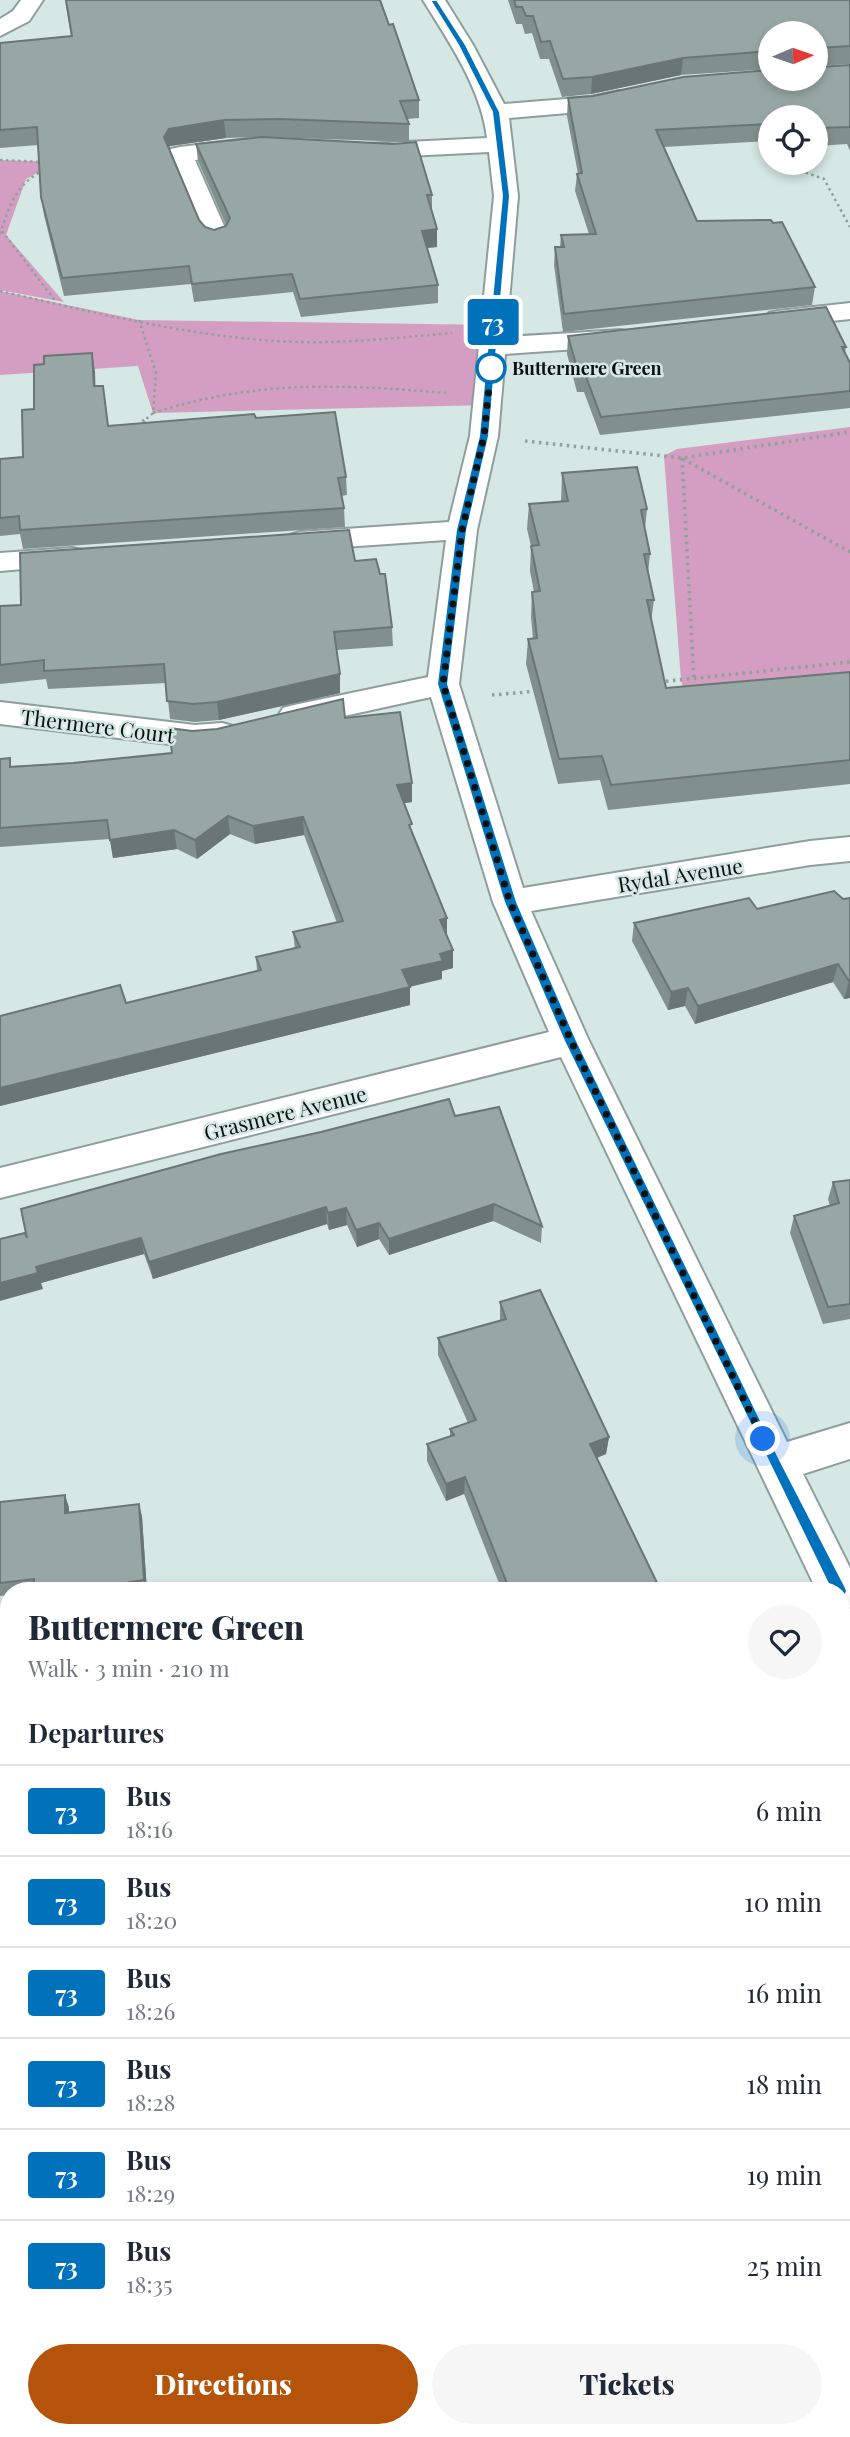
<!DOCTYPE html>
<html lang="en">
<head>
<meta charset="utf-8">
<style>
	body { margin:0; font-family:"Playfair Display",serif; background:#f6f6f7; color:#1f2937; height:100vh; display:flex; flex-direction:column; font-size:26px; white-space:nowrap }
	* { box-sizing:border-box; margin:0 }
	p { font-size:23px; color:#747a83 }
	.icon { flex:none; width:38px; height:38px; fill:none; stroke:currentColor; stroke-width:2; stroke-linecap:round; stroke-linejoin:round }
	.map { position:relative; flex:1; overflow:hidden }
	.details { position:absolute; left:0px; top:1582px; width:850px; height:856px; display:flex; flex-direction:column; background:#fff; border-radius:28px 28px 0 0; box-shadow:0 4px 10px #0003 }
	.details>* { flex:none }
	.badge { padding:0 14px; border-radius:5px; font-size:24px; line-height:46px }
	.needle { width:46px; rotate:88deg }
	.buttons { position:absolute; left:758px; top:21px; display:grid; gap:14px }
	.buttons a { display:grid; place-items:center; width:70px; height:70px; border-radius:50%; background:#fff; box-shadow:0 4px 10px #0003; font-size:35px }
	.you { position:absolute; width:35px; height:35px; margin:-18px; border:5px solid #fff; border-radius:50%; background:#1a73e8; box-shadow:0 0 0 10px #1a73e833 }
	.map>.badge { position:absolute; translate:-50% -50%; box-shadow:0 0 0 4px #fff }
	h2 { padding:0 28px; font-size:26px; line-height:63px }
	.round { display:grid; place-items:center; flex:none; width:74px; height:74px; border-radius:37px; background:#f6f6f7 }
	.overview { display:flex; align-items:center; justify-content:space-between; height:119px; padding:0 28px }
	h1 { font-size:33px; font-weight:800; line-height:52px }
	.primary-button { display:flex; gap:14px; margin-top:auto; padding:14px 28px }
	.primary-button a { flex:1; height:80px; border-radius:42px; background:#b45309; color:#fff; font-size:28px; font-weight:800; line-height:80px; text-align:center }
	.primary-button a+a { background:#f6f6f7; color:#1f2937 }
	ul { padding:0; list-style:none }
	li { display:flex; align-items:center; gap:21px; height:91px; padding:0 28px; border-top:2px solid #e0e1e3 }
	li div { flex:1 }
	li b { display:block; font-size:26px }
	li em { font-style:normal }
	li .badge { min-width:77px; font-weight:700; text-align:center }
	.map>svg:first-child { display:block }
	.green { fill:#d39ec1 }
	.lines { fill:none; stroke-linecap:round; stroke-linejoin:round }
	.minor-casing { stroke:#8e9f9b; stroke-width:4 }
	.path-far1 { stroke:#92a09c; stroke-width:2.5; stroke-dasharray:2.5 3.5; stroke-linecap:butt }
	.path { stroke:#92a09c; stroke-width:3.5; stroke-dasharray:2.5 4.5; stroke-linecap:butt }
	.minor { fill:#fff; fill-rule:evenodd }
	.wall { fill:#82908d; fill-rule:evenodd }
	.shaded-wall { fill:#6a7673 }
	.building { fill:#97a8a4; stroke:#6a7673; stroke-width:2 }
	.line { fill:#0072bc; stroke:#fff; stroke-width:2 }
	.walk { stroke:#0b110f; stroke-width:7; stroke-dasharray:0 12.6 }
	.stop-dot { fill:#fff; stroke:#0072bc; stroke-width:3.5 }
	.labels { text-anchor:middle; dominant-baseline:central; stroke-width:5; stroke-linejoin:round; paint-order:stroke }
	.far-stop-label { font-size:18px; font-weight:bold; fill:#0b110f; stroke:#d6e8e3; text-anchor:start }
	.street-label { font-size:21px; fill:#0b110f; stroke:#d6e8e3 }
</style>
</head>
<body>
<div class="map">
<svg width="850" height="2437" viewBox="0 0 850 2437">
	<rect width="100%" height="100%" fill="#d6e8e3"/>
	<!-- green -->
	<path class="green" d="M0,160L58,162L26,179L6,235L64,302L0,290Z
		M0,291L139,320L493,325L487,405L153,413L138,366L0,375Z
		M850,427V676L684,692L681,680L664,456L677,449Z"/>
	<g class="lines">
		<!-- minor casing -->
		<g class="minor-casing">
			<path id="minor" d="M21,0H43L29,21L0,36V19L13,11Z
				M423,0H445L473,45L504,104L591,97L619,91L627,93L631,98L627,103L591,111L509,118L518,196L506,337L621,330L630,332L634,338L630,344L621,346L505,354L498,436L477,530L459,684L523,888L810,841L850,837V861L810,865L531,911L589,1041L787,1442L850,1423V1459L803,1474L850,1568V1607L842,1610V1591H817L561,1057L0,1198V1168L549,1032L493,902L431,697L294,727L283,724L278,716L283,708L294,705L428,677L446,540L300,550L290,547L285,541L290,535L300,532L449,522L470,436L494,196L489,152L367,158L358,156L355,151L358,146L367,144L487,138C481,88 449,42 423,0Z
				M248,139L256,141L260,146L256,151L195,160L229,237L225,242L216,245L207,242L168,154L171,149L180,147Z
				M850,303V319L778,327L769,325L765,319L769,313L778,311Z
				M72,548L82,550L87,557L82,564L0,571V553Z
				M0,702L195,725L222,723L233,726L238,734L233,742L195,747L0,724Z
				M0,1724L9,1727V1811L0,1807Z
				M9,2254V2315L0,2318V2257Z"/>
		</g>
		<!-- path-far1 -->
		<path class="path-far1" d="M0,160L43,162
			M799,163L804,172L824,179L850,227
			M2,231L56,302
			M0,234C10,204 16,184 45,169
			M0,291C92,312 183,335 277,341C335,345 394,338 452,333
			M139,320L156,373L153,413L145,420
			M153,413C256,380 340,384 446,393"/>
		<!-- path -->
		<path class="path" d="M137,426L147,418
			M525,441L682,458L850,432
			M682,458L694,680
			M683,459L850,552
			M659,682L850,662
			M492,695L539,691"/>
		<!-- minor -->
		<use href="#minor" class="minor"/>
	</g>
	<!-- wall -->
	<path class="wall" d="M65,0H380L419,100V118L407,119L409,124V142L265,137L432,195V213L437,247L427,248L438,285V303L301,317L293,292L194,302L191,284L64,296L44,215L41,197L38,145L0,148V43L71,36ZM259,137L196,144L198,161L226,225V226L214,230L205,227L199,220L169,149L170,146L226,138Z
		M508,0H850V64L816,66L819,67L850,65V151L847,144L816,146V117H770V141L664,147L697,221L815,287L812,305L563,332L554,265L555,247H560L561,235L589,234L575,191L577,174H578L567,116L568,98L816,79V33H770V69L681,75L591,94L562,97L549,59H540L532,33L525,34L522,24H516Z
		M568,336L846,347L845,353L850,363V408L600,435L584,392H577L567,354Z
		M95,371V386L109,426L256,418L346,477L347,495L341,496L344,508L345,527L23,549L20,534L0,536V459L23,457Z
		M562,473L647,509L645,529L650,554L648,574L654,600L651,622L666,688L850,672V784L608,810L600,780L558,784L526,664L528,639H533L531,617L532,592H534L530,571L531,546L527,529L529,504L561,502Z
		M355,561L392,627L393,646L336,650L340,693L219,720L195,722L170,719L166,683L48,689L46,679L0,684V606L21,605Z
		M345,718L412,802L404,803L412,832L447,935L453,968L442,971V979L410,987V1005L0,1106V1016L126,1003L257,971L256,957L295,949L293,932L337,923L304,835L255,844L230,834L197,859L177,849L113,858L110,839L0,847V759L10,758L11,766L73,763L172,753L192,731Z
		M843,899L850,998L844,999L833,982L695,1024L685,1006L668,1010L632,941L634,923Z
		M455,1116L542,1226L541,1243L493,1221L389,1255L379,1239L357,1247L347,1225L329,1230L327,1224L153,1279L144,1254L41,1283L43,1289L25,1233Z
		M850,1180V1319L823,1324L790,1233L794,1216L830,1206L828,1199L833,1182Z
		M500,1302L609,1437L606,1454L597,1458L661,1591H502L464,1494L446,1501L427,1461V1444L450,1436V1429L468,1423L438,1355V1338L500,1321Z
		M65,1495L69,1508V1513L139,1504L142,1517L147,1591H9V1595L0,1596V1502Z
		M850,2246V2388H842V2247Z"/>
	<!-- shaded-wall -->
	<path class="shaded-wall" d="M683,58L681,75L591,94L592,77Z
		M224,120L226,138L170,146L166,155L164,137L169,129Z
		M437,229V247L422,248V231Z
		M92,353L95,371L96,405L94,386Z
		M340,674V693L219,720L217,702Z
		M412,783V802L398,804L397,785Z
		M228,816L230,834L197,859L195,840Z
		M303,817L304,835L255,844L253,826Z
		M174,830L177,849L113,858L110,840Z
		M447,918V936L440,920Z
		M453,950V968L442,971V979L403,988L402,970L440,954Z
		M838,964L833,982L695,1024L698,1006Z
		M849,981H850V998L844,999Z
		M410,987V1005L0,1106V1088Z
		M688,988L685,1006L668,1010L671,992Z
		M494,1204L493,1221L389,1255V1239Z
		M326,1207L327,1224L153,1279L149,1262Z
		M346,1208L347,1225L329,1230L328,1213Z
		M379,1223V1239L357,1247L356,1230Z
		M141,1238L144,1254L41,1283L43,1289L0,1301V1283L36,1267Z
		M609,1437L606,1454L588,1461L590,1444Z
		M465,1477L464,1494L446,1501V1484Z
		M65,1495L69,1508V1526L65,1513Z
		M139,1504L142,1517L147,1591L144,1580Z
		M850,1997V2005L842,2008L845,1999Z
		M850,2136V2142L842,2145V2139Z"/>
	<!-- building -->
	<path class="building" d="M66,0H380L389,25L393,24L419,100L400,101L409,124L280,119L224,120L169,129L164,137L199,220L205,227L214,230L226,226L230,218L196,144L262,137L393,144L416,142L432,195H427L437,229L422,231L438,285L300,299L292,274L192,284L189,266L62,278L41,197L37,127L0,130V43L72,36Z
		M514,0H850V46L818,48L816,59V33H770V51L683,58L592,77L563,79L550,41L541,42L533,16H526L522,7H516Z
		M850,65V127L818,128L816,123V117H770V124L656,130L697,221L771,220L773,223L782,222L815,287L564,314L555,247H564L561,235L596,234L577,174L582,173L568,98L593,96L683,77L770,70V79H816V66L819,67Z
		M826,307L846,347H842L850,363V391L601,417L585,374L579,375L568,336Z
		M92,353L94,386H103L108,426L254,414L256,418L335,412L346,477L338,478L344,508L20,530L19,516L0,518V459L23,457L22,410L34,409V365L44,364V356Z
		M637,467L647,509L641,510L650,554H644L654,600H647L666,688L850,672V760L611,785L602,756L559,759L528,639L537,638L532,592L540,591L531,546L539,545L529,504L568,501L562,473Z
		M349,530L355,561L376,559L380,574H385L392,627L334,632L340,674L217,702L193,704L167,701L164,664L44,671V660L0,665V606L21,605L20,553Z
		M343,699L345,718L400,712L412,783L397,785L412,824L409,825L447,918L440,920L453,950L440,954L443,961L402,970L410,987L0,1088V1016L120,985L126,1003L261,970L256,957L300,947L293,932L343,921L303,817L253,826L228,816L195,840L174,830L110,840L107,820L0,828V759L10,758V767L73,763L172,753L169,728L192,731L217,729Z
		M834,891L843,899L850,898V981H849L838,964L698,1006L688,988L671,992L634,923L749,898L757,909Z
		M449,1099L455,1116L499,1107L542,1226L494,1204L389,1239L379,1223L356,1230L346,1208L328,1213L326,1207L149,1262L141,1238L36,1267L38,1273L0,1283V1239L25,1233L27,1238L21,1209L221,1154L321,1132Z
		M850,1180V1304L828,1307L794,1216L839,1203L833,1182Z
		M540,1290L609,1437L590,1444L661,1591H510L465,1477L446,1484L427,1444L454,1435L450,1429L476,1420L438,1338L506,1319L500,1302Z
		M65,1495V1513L139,1504L144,1580L112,1585V1591H34V1579L0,1583V1502Z
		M842,1951L850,1970V1997L845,1999L850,2012V2136L842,2139Z
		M850,2246V2383H842V2247Z
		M9,2430L18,2437H4Z"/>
	<!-- line -->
	<path class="line" d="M430,0H437L466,45L500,112L510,196L489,436L467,530L448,684L517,902L577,1041L780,1460L845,1586L847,1591L845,1596L839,1598L834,1596L564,1041L504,902L437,684L456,530L479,436L502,196L492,112L458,45Z"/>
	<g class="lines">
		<!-- walk -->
		<path class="walk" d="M491,368L484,436L462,530L443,684L510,902L571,1041L763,1439"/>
	</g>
	<!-- markers -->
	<circle class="stop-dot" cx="491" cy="368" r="14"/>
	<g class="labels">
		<!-- far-stop labels -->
		<g class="far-stop-label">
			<text x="512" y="368">Buttermere Green</text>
		</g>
		<!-- street labels -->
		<g class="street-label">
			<text transform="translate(98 725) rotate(7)">Thermere Court</text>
			<text transform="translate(680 874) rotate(-9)">Rydal Avenue</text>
			<text transform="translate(285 1112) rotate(-14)">Grasmere Avenue</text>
		</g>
	</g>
</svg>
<div class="buttons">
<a><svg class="needle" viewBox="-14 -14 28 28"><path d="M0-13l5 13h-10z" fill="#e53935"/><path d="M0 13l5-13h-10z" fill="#747a83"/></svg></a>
<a><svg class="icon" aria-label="locate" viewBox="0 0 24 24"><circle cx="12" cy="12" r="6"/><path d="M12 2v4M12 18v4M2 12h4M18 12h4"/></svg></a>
</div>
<div class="you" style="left:763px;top:1439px"></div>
<b class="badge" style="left:493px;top:322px;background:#0072bc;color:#fff">73</b>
<section class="details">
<div class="overview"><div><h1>Buttermere Green</h1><p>Walk · 3 min · 210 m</p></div><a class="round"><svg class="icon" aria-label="heart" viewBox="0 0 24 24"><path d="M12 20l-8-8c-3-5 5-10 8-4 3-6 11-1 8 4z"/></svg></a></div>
<h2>Departures</h2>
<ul>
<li><span class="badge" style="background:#0072bc;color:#fff">73</span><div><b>Bus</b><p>18:16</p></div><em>6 min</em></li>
<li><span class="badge" style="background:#0072bc;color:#fff">73</span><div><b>Bus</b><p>18:20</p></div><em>10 min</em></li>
<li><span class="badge" style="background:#0072bc;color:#fff">73</span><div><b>Bus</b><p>18:26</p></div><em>16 min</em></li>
<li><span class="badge" style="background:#0072bc;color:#fff">73</span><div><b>Bus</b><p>18:28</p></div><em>18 min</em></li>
<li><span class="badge" style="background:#0072bc;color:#fff">73</span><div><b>Bus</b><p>18:29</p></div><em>19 min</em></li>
<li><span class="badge" style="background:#0072bc;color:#fff">73</span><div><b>Bus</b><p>18:35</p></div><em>25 min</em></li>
</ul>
<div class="primary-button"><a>Directions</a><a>Tickets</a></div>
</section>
</div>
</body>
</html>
